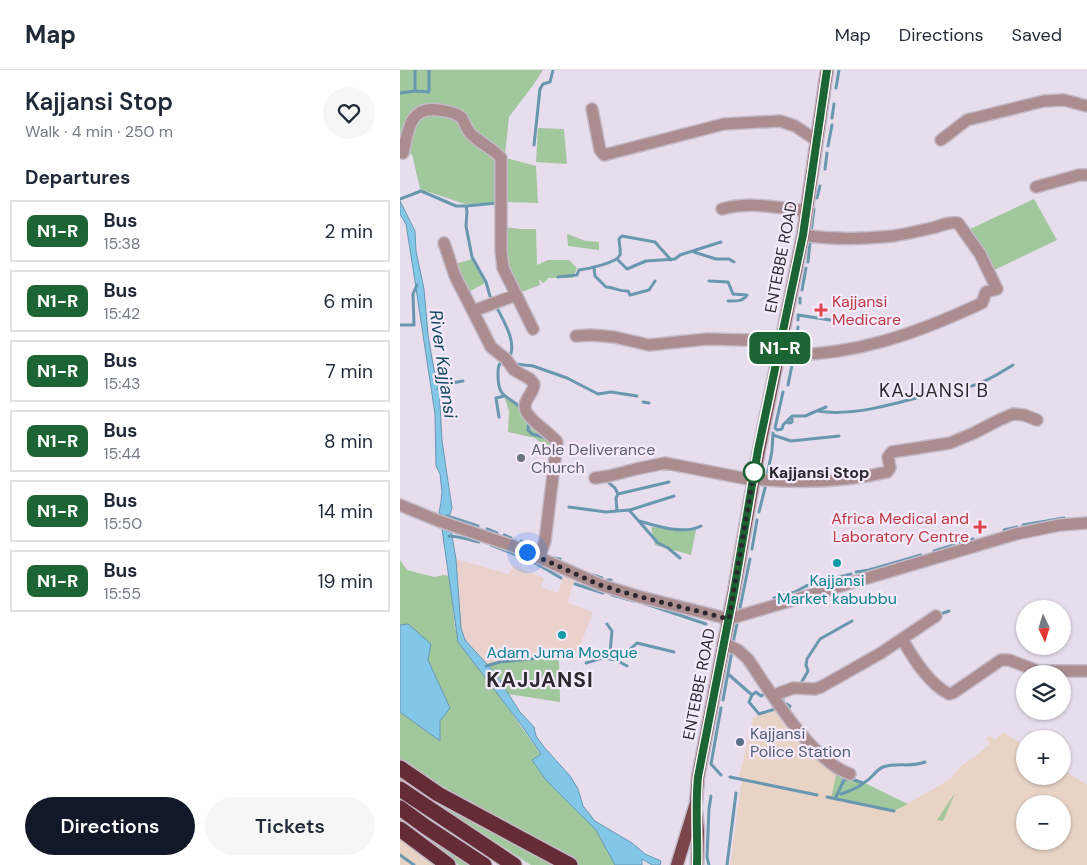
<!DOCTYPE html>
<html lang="en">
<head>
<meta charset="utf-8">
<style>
	body { margin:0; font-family:"DM Sans",sans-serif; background:#f6f6f7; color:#1f2937; height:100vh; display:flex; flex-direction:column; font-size:19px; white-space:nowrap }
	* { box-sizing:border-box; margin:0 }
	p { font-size:16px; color:#747a83 }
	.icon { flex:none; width:28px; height:28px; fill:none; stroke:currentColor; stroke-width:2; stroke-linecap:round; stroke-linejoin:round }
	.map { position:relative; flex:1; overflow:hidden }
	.sheet { display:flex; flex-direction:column; background:#fff; width:400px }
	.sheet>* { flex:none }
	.badge { padding:0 10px; border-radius:8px; font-size:18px; line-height:32px }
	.needle { width:32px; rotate:176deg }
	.tools { position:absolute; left:616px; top:530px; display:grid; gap:10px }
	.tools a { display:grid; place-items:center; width:55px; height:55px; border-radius:50%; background:#fff; box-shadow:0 1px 4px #0004; font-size:25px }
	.you { position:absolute; width:25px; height:25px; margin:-12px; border:4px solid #fff; border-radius:50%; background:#1a73e8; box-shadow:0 0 0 8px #1a73e833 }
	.map>.badge { position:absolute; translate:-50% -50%; box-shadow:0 0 0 2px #fff }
	h2 { padding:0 25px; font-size:19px; line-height:45px }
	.round { display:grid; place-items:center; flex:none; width:52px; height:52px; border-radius:26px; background:#f6f6f7 }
	.headline { display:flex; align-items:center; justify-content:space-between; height:85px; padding:0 25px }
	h1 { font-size:24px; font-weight:600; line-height:38px }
	.action { display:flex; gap:10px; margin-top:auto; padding:10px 25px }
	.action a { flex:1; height:58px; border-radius:30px; background:#111827; color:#fff; font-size:20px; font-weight:600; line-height:58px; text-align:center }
	.action a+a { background:#f6f6f7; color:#1f2937 }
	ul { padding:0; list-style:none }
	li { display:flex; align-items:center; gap:15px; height:62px; margin:0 10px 8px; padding:0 15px; border:2px solid #e0e1e3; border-radius:0px }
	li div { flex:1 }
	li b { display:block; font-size:19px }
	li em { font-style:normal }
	li .badge { min-width:55px; font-weight:700; text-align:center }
	header { display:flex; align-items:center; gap:30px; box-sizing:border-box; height:70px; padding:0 25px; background:#fff; border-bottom:1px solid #e0e1e3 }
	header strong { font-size:24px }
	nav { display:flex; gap:28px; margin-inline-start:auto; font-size:18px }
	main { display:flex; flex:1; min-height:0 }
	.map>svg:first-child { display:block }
	.industrial { fill:#e8d3c5; fill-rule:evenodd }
	.education { fill:#ebd1cc }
	.green { fill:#a1c79d }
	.water { fill:#82c6e8; stroke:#6897b0 }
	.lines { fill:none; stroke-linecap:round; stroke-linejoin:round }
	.stream { stroke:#6897b0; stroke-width:3 }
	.minor-casing { stroke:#c3b9c7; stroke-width:14 }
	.major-casing { stroke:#c3b9c7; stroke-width:15 }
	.highway-casing { stroke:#c3b9c7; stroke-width:18 }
	.minor { stroke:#ab8c8f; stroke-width:11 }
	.major { stroke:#7a464c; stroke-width:12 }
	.highway { stroke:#662c35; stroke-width:15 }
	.line-casing { stroke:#fff; stroke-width:11 }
	.line { stroke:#1d6434; stroke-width:8 }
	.walk { stroke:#2d282e; stroke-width:5; stroke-dasharray:0 9 }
	.health-dot { fill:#e0444e; stroke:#f5eafb; stroke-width:2 }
	.worship-dot { fill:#6b7280; stroke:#f5eafb; stroke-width:2 }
	.stop-dot { fill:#fff; stroke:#1d6434; stroke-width:2.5 }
	.culture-dot { fill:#0f9aa8; stroke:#f5eafb; stroke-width:2 }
	.service-dot { fill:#5c6f8a; stroke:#f5eafb; stroke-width:2 }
	.labels { text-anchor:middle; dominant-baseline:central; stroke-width:4.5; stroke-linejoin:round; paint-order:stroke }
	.street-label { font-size:16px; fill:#2d282e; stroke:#f5eafb }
	.health-label { font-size:16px; fill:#be3a42; stroke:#f5eafb; text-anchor:start }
	.worship-label { font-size:16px; fill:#5b616d; stroke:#f5eafb; text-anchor:start }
	.stop-label { font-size:16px; font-weight:bold; fill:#2d282e; stroke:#f5eafb; text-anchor:start }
	.culture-label { font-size:16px; fill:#0d838f; stroke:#f5eafb }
	.service-label { font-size:16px; fill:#4e5e75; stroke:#f5eafb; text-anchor:start }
	.water-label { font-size:18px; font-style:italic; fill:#124961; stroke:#f5eafb }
	.quarter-label { font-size:19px; letter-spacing:1px; fill:#2d282e; stroke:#f5eafb }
	.district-label { font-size:21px; font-weight:bold; letter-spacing:1px; fill:#2d282e; stroke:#f5eafb }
</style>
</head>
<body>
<header>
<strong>Map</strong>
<nav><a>Map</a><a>Directions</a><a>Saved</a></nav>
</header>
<main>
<section class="sheet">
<div class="headline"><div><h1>Kajjansi Stop</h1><p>Walk · 4 min · 250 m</p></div><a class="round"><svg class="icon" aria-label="heart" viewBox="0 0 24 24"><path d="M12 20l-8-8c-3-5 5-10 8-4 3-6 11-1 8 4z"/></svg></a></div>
<h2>Departures</h2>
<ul>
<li><span class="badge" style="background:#1d6434;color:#fff">N1-R</span><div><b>Bus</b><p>15:38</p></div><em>2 min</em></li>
<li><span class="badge" style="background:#1d6434;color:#fff">N1-R</span><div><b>Bus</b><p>15:42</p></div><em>6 min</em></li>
<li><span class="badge" style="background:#1d6434;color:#fff">N1-R</span><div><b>Bus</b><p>15:43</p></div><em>7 min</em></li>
<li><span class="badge" style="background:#1d6434;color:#fff">N1-R</span><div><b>Bus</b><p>15:44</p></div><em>8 min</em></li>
<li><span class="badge" style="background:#1d6434;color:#fff">N1-R</span><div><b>Bus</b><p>15:50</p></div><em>14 min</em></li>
<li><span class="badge" style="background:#1d6434;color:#fff">N1-R</span><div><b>Bus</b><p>15:55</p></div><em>19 min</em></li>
</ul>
<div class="action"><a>Directions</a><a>Tickets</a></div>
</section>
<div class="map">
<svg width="687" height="795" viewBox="0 0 687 795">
	<rect width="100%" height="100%" fill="#e8dded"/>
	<!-- industrial -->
	<path class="industrial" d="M379,636L406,676L405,678L423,695L437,702L432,728L493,742L551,709L562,695L576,686L590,674L586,668L590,666L595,670L603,662L625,676V706H662L663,700L687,715V795H330L342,708L339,707L353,648ZM625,734H662V771H625Z
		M0,767L38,795H0Z"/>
	<!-- education -->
	<path class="education" d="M56,489L109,504L113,496L144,508L141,517L158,523L164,506L174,511L168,533L193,542L177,584L159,581V587L118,590L88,595L65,570L61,559Z"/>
	<!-- green -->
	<path class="green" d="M0,0H143L134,14L109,47L105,85L72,61L64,45L27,43L58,48L96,88L100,133L65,134L20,119L12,84L0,87Z
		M138,58L164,59L167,94L136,92Z
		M106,88L136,96L138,133L106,132Z
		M634,129L657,170L590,202L564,162Z
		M103,157L120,159H136L137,195L148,190H169L177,198L173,208H148L146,211L143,213L139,209L140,215L119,223L105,194Z
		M167,164L186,171L199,172V180L168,176Z
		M72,189L85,213L67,223L52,195Z
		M104,326C122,336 149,356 153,377L138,371L135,368L108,362L109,341Z
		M251,457L276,460H296L291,485L255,475Z
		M0,490L7,500L34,507L44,505L49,506L55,559L96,621L141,685L132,690L146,710L196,760L215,795H179L131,770L51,724L0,691V642L40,671V651L46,629L28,590L8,554L0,555Z
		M159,587L160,632L108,624L88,595L100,592Z
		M437,702L467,714L508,734L494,741L431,728Z
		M0,704L157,795H131L0,710Z
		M555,723L543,751L537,750Z
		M0,747L75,795H59L0,755Z"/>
	<!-- water -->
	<path class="water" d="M0,131L15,161L16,181L24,219L28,265L34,300L39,315L42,371L52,438L49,447H45L39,443L41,432L42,422L40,404L36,396L35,344L14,205L6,154L0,144Z
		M42,459L51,460L56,489L61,558L65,570L95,603L120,642L134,657L136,666L144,677L170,706L178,719L183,736L195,751L232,773L245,784L261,791L260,795H252L242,789V795H215L196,760L146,710L132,690L141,684L122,656L58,572Z
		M8,554L31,574L28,590L50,638L40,651V671L0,642V555Z"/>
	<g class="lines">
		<!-- stream -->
		<path class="stream" d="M436,18L439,0
			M15,21L29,22V0
			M0,23L15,21V0
			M432,48L434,34
			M134,75L140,19L143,14L150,12L153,0
			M428,76L432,55
			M425,99L427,83
			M417,128L420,116
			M0,129L21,121L56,136H66L67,141L66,156L72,187L86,212L90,226L93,231
			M66,136L97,133V136
			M411,163L414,139
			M294,182L316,189H329L334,192
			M217,189L227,199L246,191L275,189L280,185L321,172
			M408,192L410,172
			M194,198L195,206L206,217C214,217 220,222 228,221L230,225L249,220L255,211
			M158,207L177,205L179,200C187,199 217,193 220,185C221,180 219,173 219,169L222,166L255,172L271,190
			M309,211L328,212L333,224L347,225C343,232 335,231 328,231
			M402,220L406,198
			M400,233V228
			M96,236C103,250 118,273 109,288
			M398,250V245L430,250L447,249L451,250
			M0,255H14L13,224L17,215
			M394,282L398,257
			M103,291C98,294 98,298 98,305C98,329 107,324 122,339
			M115,294L133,296L167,308L198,324L211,322L237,326
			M34,309L47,314
			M388,315L393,290
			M38,319L47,314L63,311
			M383,322L375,358L377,360L382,359L383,355L392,346H405L426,337
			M243,332L249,333
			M418,341C457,348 514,328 553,318C559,317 566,317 572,316C587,312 600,303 613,295
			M99,347L96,328L104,326
			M129,352L128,360L132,364L146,368
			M387,352L389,353L392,352V349L390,348
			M373,365L391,371L439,366
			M367,406L372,381L373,363
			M209,409V413L215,418L218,424
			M169,437L206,442L229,440L258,473L268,478L280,488
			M230,440L274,426
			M217,441L216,428L218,424L269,412
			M359,442L366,414
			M47,446L78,456
			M239,451C256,456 284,465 301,456
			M623,455L664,448
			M87,459L97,463
			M604,460L617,457
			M104,465L111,468
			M49,466C59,466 69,470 79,472
			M121,471L139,480
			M560,473L573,469
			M91,475L130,490L161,508
			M352,479L357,450
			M534,481L554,475
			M154,488L160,489
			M456,502L469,500L521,485
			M193,505L202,508
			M207,510H211
			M175,514L203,523
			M212,525L234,531
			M374,528L395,522L406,516L451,504
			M240,532L306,554
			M340,538L350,489
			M538,545L549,541
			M207,554L212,561L210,583
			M333,573L338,549
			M204,588L216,590L227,596
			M186,593L202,588L210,583H226L237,573L274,582
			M86,596L100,592L139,588
			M328,604L352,625
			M400,615L408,601L406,595L407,589L420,569L452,551
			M367,622L361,626L356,622L352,625L349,632L359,644L378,638
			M383,624V632L390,636L389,638
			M323,630L332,581
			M321,638L311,694L321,705
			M330,707L417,725
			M441,724C449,721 459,718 465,712C472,708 476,700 483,697C498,692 510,698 525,692
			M427,727L494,741
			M435,729L444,710L449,708L463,713
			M0,785L14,795
			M309,795L307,787L309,739L311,726
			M327,795L336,723"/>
		<!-- minor casing -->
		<g class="minor-casing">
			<path id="minor" d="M192,39L200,80L204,85L324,54L380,51L395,56L416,70
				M541,70L567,50L644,31L664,30L687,36
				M3,83C8,62 9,35 39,40C46,41 55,42 61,47C65,52 66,59 71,64C80,73 92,78 101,88V181L103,198L133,259
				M636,117L679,105H687
				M322,139C350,131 379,138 407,141
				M44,173L55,206L91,277L106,289L114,300L130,309L134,314C134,323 125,328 125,336C124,348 151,363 157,372L145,471L139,488
				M73,241L116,225
				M176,266L191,265L214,267L249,275L307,269L381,271
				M379,284C450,288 518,263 582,233L586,222L597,219L580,184L558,153C548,151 541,156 532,158C519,161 506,164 493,166C463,169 433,170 403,165
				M195,408L209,406L236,399L265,393L353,410
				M353,409C399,413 443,413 487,402L490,398L488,387L492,382L550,373L574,363L599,350L613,344L624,345L637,350
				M0,435L39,451L113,476L201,515L237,526L329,549L616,464L660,455L687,453
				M502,569C514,589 528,613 549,624L553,623L601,590H609L638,601H687
				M323,573L338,580L348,589C370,622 412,691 450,704
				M374,625L393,618L415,619L421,617L481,583L536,546"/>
		</g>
		<!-- major casing -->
		<g class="major-casing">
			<path id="major" d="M296,741L298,761L297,795
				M277,795L296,733L298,707L334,521L359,380L403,165L427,0"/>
		</g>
		<!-- highway casing -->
		<g class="highway-casing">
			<path id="highway" d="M0,698L38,724L170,795
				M0,719L114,795
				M0,738L26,757L84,795
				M0,759L48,795"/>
		</g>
		<!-- minor -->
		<use href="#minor" class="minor"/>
		<!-- major -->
		<use href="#major" class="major"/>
		<!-- highway -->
		<use href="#highway" class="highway"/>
	</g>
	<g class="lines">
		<!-- line casing -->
		<g class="line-casing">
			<path id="line" d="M297,795C298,766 295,736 298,707L334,521L358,380L403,165L427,0"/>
		</g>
		<!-- line -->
		<use href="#line" class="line"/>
		<!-- walk -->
		<path class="walk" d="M127,482L200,515L237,526L329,549L354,402"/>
	</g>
	<!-- markers -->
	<g class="health-dot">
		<path d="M418.5 232.5h5v5h5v5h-5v5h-5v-5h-5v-5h5z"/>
		<path d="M577.5 449.5h5v5h5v5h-5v5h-5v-5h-5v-5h5z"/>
	</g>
	<circle class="worship-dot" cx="121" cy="388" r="5"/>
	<circle class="stop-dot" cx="354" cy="402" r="10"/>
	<g class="culture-dot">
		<circle cx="437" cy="493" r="5"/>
		<circle cx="162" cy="565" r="5"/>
	</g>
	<circle class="service-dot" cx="340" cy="672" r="5"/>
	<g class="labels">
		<!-- street labels -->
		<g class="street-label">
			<text transform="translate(381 187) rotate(-79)">ENTEBBE ROAD</text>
			<text transform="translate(299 614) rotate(-79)">ENTEBBE ROAD</text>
		</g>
		<!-- health labels -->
		<g class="health-label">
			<text x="432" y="231">Kajjansi<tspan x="432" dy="18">Medicare</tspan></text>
			<text x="569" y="448" text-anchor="end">Africa Medical and<tspan x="569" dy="18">Laboratory Centre</tspan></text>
		</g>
		<!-- worship labels -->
		<g class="worship-label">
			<text x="131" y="379">Able Deliverance<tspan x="131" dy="18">Church</tspan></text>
		</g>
		<!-- stop labels -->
		<g class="stop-label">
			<text x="369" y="402">Kajjansi Stop</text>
		</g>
		<!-- culture labels -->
		<g class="culture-label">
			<text x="437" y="510">Kajjansi<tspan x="437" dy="18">Market kabubbu</tspan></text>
			<text x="162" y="582">Adam Juma Mosque</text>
		</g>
		<!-- service labels -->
		<g class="service-label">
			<text x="350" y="663">Kajjansi<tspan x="350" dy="18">Police Station</tspan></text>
		</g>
		<!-- water labels -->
		<g class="water-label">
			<text transform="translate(43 294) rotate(82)">River Kajjansi</text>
		</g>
		<!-- quarter labels -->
		<g class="quarter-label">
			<text x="534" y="320">KAJJANSI B</text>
		</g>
		<!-- district labels -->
		<g class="district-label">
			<text x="140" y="610">KAJJANSI</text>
		</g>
	</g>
</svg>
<div class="tools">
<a><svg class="needle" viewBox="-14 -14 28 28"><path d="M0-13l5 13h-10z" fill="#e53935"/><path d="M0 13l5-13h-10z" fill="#747a83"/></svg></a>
<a><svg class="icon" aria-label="layers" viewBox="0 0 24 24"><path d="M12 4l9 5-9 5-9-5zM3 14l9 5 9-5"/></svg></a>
<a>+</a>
<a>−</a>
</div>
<div class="you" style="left:127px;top:482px"></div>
<b class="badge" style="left:380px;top:278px;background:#1d6434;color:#fff">N1-R</b>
</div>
</main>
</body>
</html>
